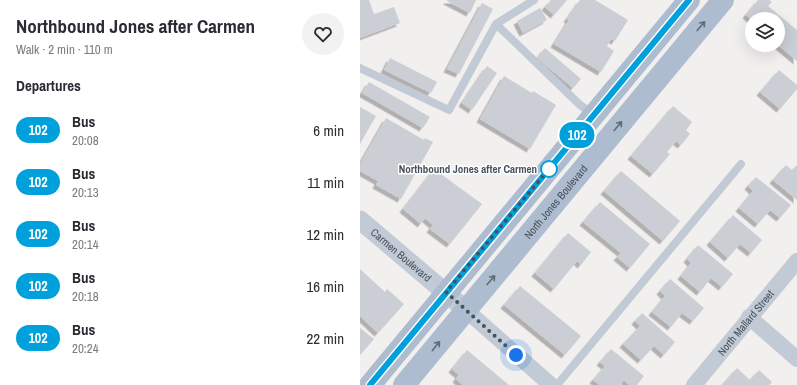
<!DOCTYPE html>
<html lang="en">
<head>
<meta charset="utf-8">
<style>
	body { margin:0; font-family:"Archivo Narrow",sans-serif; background:#f2f2f3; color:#2b2b33; height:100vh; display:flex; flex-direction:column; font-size:15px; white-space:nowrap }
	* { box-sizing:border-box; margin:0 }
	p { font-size:13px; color:#7c7c81 }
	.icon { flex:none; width:22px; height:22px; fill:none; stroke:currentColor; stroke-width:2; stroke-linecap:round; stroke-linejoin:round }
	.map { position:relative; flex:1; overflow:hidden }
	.sheet { display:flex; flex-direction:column; background:#fff; width:360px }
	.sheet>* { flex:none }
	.badge { padding:0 8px; border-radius:13px; font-size:14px; line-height:26px }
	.buttons { position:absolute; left:385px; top:12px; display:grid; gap:8px }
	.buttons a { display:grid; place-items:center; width:40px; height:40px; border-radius:50%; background:#fff; box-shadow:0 4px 16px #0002; font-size:20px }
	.you { position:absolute; width:20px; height:20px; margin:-10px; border:3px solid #fff; border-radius:50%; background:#1a73e8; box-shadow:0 0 0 6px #1a73e833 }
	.map>.badge { position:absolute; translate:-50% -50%; box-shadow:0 0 0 2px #fff }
	h2 { padding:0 16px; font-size:15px; line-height:36px }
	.round { display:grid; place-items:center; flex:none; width:42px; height:42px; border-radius:21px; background:#f2f2f3 }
	.head { display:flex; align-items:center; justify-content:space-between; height:68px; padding:0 16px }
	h1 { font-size:19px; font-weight:700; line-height:30px }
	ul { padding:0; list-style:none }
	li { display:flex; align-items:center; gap:12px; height:52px; padding:0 16px }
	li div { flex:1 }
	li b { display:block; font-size:15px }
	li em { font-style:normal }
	li .badge { min-width:44px; font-weight:700; text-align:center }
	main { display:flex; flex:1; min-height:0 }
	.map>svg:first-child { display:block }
	.building { fill:#cbced4; filter:url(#shadow) }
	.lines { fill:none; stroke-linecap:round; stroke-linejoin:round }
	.service { stroke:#c2cad5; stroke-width:8 }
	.minor { stroke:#c2cad5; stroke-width:16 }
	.tertiary { stroke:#c2cad5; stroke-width:19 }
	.primary { stroke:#aebccf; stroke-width:22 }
	.oneway { stroke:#606c7a }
	.line-casing { stroke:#fff; stroke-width:9 }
	.line { stroke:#00a0dc; stroke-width:6 }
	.walk { stroke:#46515d; stroke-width:4; stroke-dasharray:0 7.2 }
	.stop-dot { fill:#fff; stroke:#00a0dc; stroke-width:2 }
	.labels { text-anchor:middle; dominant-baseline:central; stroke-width:3; stroke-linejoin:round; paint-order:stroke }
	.stop-label { font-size:11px; font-weight:bold; fill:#46515d; stroke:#fff; text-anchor:end }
	.street-label { font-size:11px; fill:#46515d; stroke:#fff }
</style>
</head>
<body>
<main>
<section class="sheet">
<div class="head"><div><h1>Northbound Jones after Carmen</h1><p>Walk · 2 min · 110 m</p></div><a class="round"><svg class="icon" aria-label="heart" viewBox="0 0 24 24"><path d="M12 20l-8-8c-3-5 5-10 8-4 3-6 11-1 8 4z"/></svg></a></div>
<h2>Departures</h2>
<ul>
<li><span class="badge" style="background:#00a0dc;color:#fff">102</span><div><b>Bus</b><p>20:08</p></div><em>6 min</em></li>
<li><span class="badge" style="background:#00a0dc;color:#fff">102</span><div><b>Bus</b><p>20:13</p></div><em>11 min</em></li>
<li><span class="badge" style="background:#00a0dc;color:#fff">102</span><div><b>Bus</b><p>20:14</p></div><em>12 min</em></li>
<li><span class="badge" style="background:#00a0dc;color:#fff">102</span><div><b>Bus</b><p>20:18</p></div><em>16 min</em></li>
<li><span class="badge" style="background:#00a0dc;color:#fff">102</span><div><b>Bus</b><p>20:24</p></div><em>22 min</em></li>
</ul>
</section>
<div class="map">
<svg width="437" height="385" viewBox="0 0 437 385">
	<defs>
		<filter id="shadow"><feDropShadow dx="-3.5" dy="3.5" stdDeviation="0" flood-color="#0004"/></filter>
	</defs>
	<rect width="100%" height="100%" fill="#f2efef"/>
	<!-- building -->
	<path class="building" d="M0,0H9L14,14L34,7L40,23L0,38Z
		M87,0H116L110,13L87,1Z
		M191,0H207L194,15L185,7Z
		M220,0H235L268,20L255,41L251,39L247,46L254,51L241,72L194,44L209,20L207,19Z
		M398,0H409L412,2L408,6L437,30V61L418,45V19L392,20L386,15Z
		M122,3L133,9L99,74L87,69Z
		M180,8L187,20L163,33L157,21Z
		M185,48L221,79L213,88L177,58Z
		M30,58L77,82L71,93L24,70Z
		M127,66L137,73L112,110L102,103Z
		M419,70L437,85V89L420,109L400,92Z
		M144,76L172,93L173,91L196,105L170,149L120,119Z
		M9,82L70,117L63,128L2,93Z
		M313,106L332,122L326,130L330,134L321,145L316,141L307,152L310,154L293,174L271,156Z
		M0,107L16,116L0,144Z
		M26,118L64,140L65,138L73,142L41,199L16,185L18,181L0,171V164Z
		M426,165L432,170L437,165V200L413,180Z
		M74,169L122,204L90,244L70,229L73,225L65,218L61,224L43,209Z
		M261,171L320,221L303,241L244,191Z
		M396,177L431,205L420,218L410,210L398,224L379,208L393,191L388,186Z
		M240,202L290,244L270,268L257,257L261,253L223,222Z
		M373,215L402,240L391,253L380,244L368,258L350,242Z
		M208,233L231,252L221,265L217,261L194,289L175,273Z
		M338,245L373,274L362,287L351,278L340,292L321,276L331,263L327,259Z
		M0,269L25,292L27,289L44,304L18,333L0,316Z
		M310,279L344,308L333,321L322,313L311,327L292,312L305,296L300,291Z
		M160,286L221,336L205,355L144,305Z
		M282,313L315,342L304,355L294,346L281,360L263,344L280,326L275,321Z
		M0,328L14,339L0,355Z
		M251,349L284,376L277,385H269L264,380L260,385H240L233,380L245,366L240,362Z
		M107,350L149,385H103L96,379L99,375L92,369Z
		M377,368L390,380L399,370L412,382L409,385H362Z"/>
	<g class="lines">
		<!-- service -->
		<path class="service" d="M136,24L219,104L233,115
			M0,68L89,110L136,24L174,0
			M197,385L381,164"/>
		<!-- minor -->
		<g class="minor">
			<path d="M106,310L191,385"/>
			<path d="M389,317L437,359"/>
			<path id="s1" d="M334,385L437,261"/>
		</g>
		<!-- tertiary -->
		<path class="tertiary" id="s2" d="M0,220L106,310"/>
		<!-- primary -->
		<g class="primary">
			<path d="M10,385L329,0"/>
			<path id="s3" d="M44,385L363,0"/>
		</g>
	</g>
	<!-- one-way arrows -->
	<defs><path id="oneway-shaft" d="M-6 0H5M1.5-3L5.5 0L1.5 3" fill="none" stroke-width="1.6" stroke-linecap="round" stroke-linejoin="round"/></defs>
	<g class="oneway">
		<use href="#oneway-shaft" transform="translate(341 26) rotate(-50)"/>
		<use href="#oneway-shaft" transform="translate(258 126) rotate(-50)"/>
		<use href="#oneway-shaft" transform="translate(131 280) rotate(-50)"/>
		<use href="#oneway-shaft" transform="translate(76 346) rotate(-51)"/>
	</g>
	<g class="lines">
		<!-- line casing -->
		<g class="line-casing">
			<path id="line" d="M10,385L329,0"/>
		</g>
		<!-- line -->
		<use href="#line" class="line"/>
		<!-- walk -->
		<path class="walk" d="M156,355L86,292L189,169"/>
	</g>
	<!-- markers -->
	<circle class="stop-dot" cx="189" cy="169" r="8"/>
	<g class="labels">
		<!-- stop labels -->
		<g class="stop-label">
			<text x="177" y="169">Northbound Jones after Carmen</text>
		</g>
		<!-- street labels -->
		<g class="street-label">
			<text stroke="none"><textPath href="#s3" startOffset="238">North Jones Boulevard</textPath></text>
			<text stroke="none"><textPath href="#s2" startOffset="54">Carmen Boulevard</textPath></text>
			<text stroke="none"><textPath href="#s1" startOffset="81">North Mallard Street</textPath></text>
		</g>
	</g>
</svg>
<div class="buttons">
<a><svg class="icon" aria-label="layers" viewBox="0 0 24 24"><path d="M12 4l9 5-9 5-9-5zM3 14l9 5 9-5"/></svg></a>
</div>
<div class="you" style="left:156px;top:355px"></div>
<b class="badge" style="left:217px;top:135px;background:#00a0dc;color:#fff">102</b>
</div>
</main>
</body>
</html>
